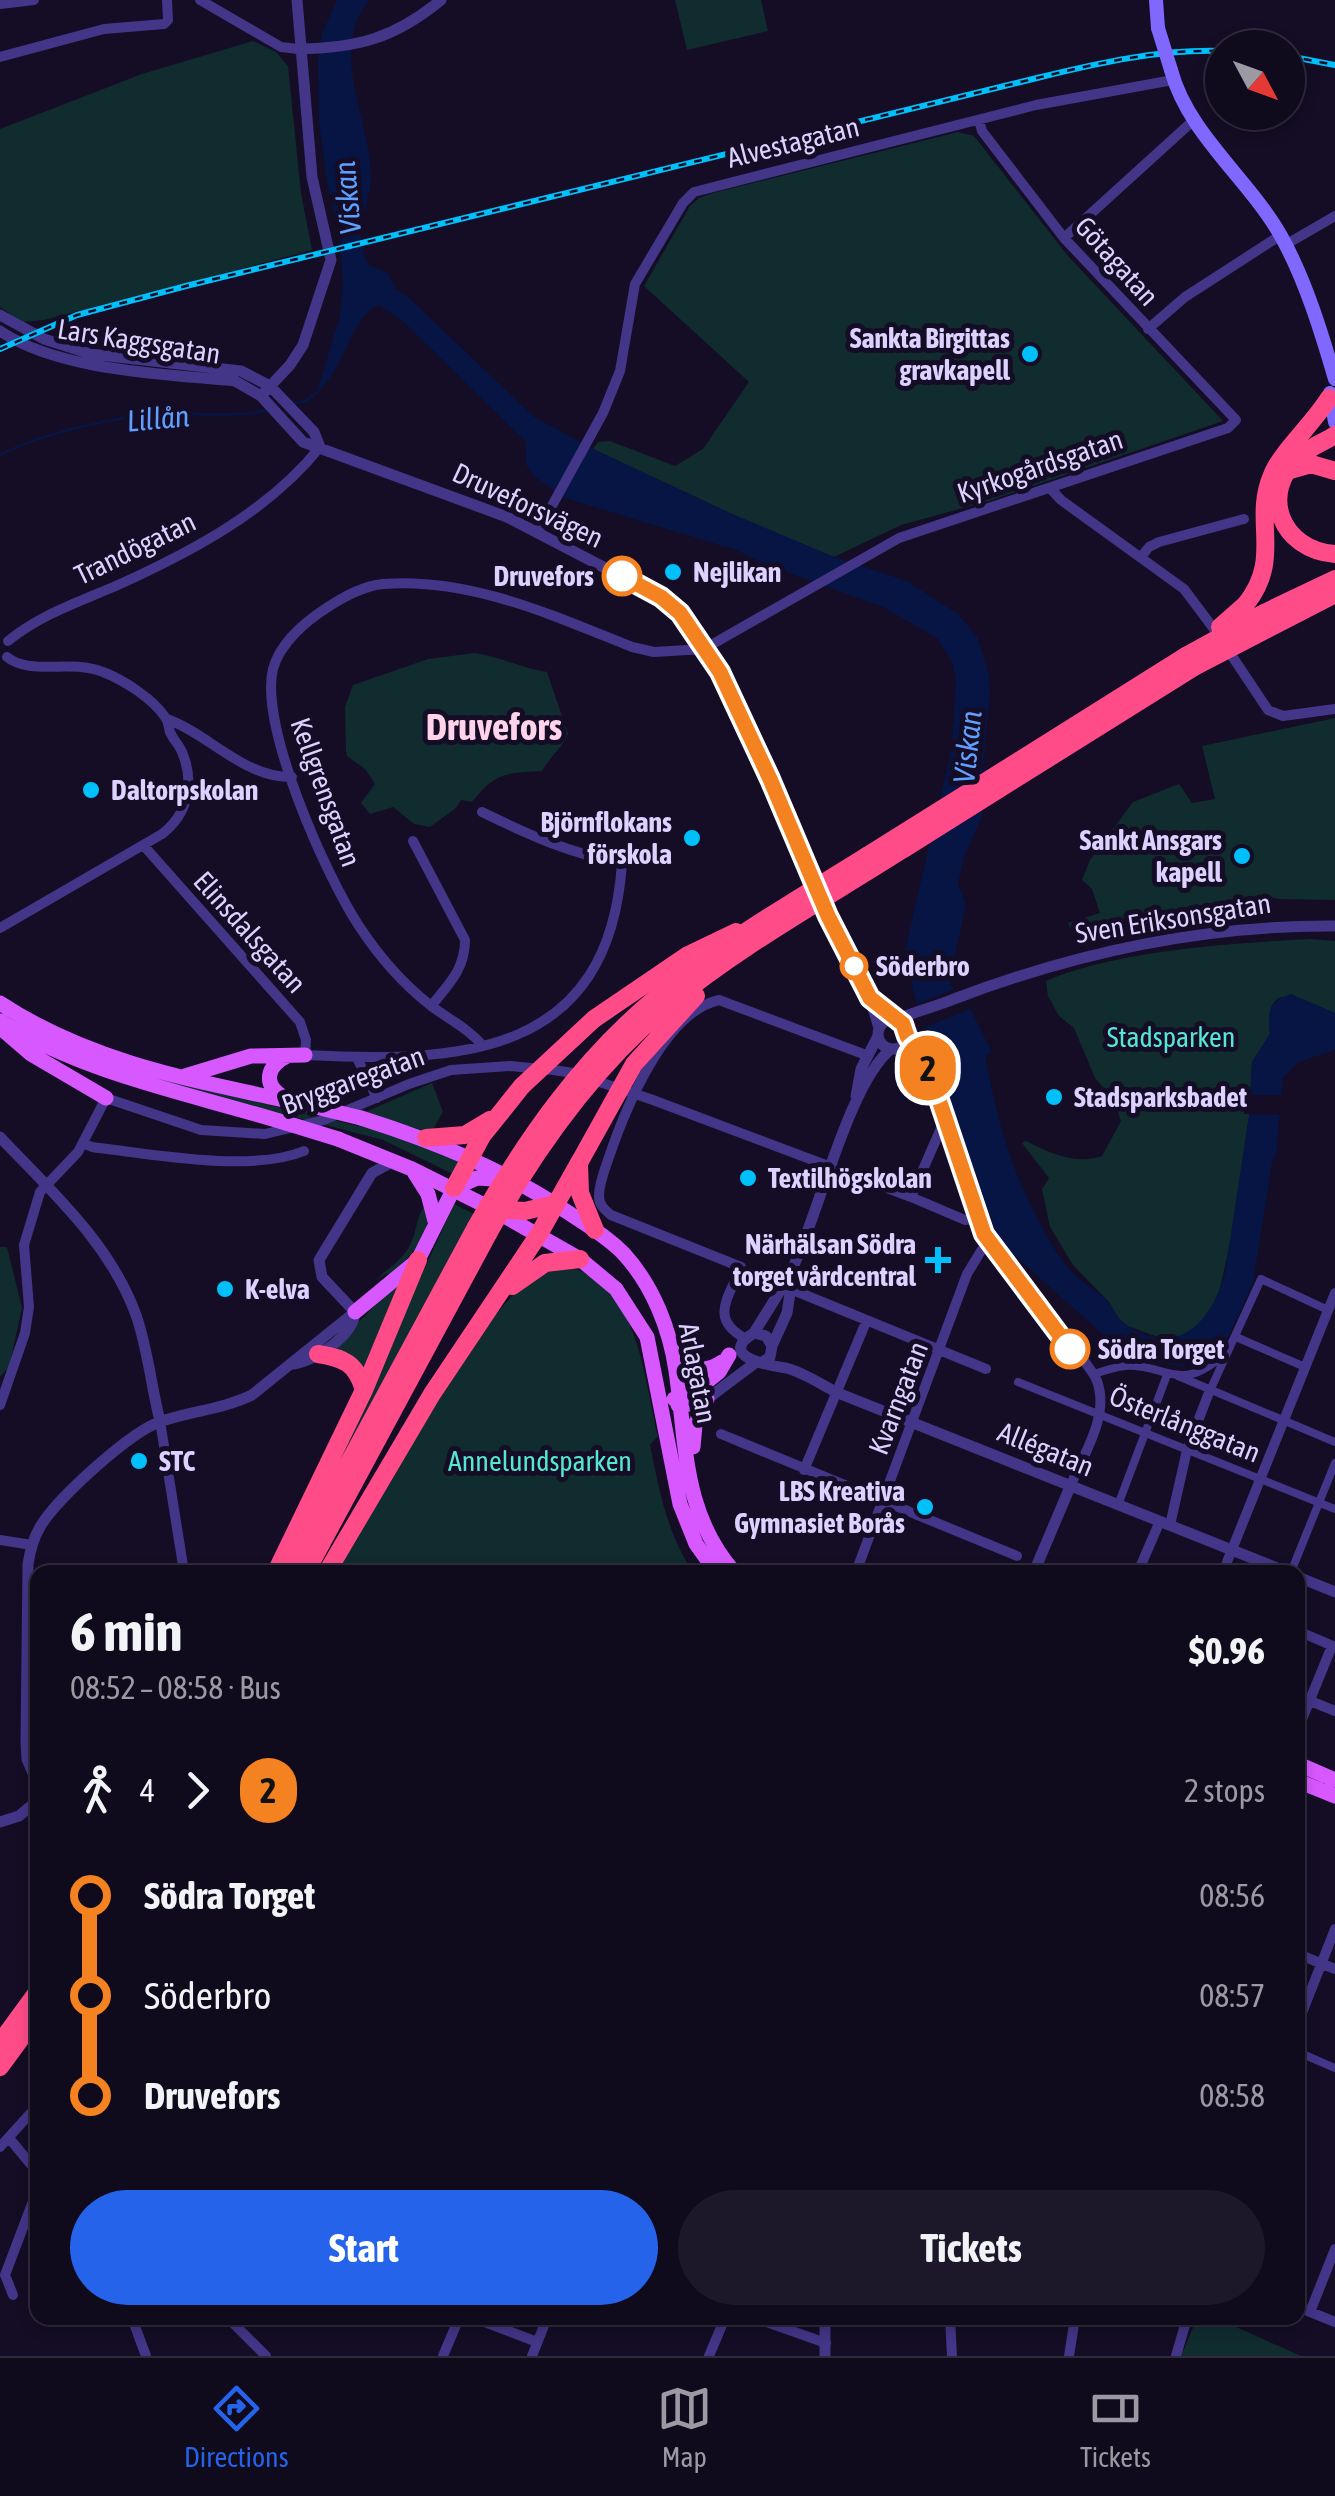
<!DOCTYPE html>
<html lang="en">
<head>
<meta charset="utf-8">
<style>
	body { margin:0; font-family:"Asap Condensed",sans-serif; background:#1d1829; color:#f1f3f6; height:100vh; display:flex; flex-direction:column; font-size:38px; white-space:nowrap }
	* { box-sizing:border-box; margin:0 }
	p { font-size:32px; color:#9b9aa3 }
	.icon { flex:none; width:55px; height:55px; fill:none; stroke:currentColor; stroke-width:2; stroke-linecap:round; stroke-linejoin:round }
	.map { position:relative; flex:1; overflow:hidden }
	.details { position:absolute; left:30px; top:1565px; width:1275px; height:760px; display:flex; flex-direction:column; background:#0f0a1c; border-radius:20px; box-shadow:0 5px 15px #0003,0 0 0 2px #2f2b3b }
	.details>* { flex:none }
	.badge { padding:0 20px; border-radius:32px; font-size:35px; line-height:65px }
	.needle { width:65px; rotate:131deg }
	.buttons { position:absolute; left:1205px; top:30px; display:grid; gap:20px }
	.buttons a { display:grid; place-items:center; width:100px; height:100px; border-radius:50%; background:#0f0a1c; box-shadow:0 5px 15px #0003,0 0 0 2px #2f2b3b; font-size:50px }
	.map>.badge { position:absolute; translate:-50% -50%; box-shadow:0 0 0 5px #fff }
	.legs { display:flex; align-items:center; gap:15px; height:110px; padding:0 40px; font-size:32px }
	.legs p { margin-inline-start:auto }
	.head { display:flex; align-items:center; justify-content:space-between; height:170px; padding:0 40px }
	h1 { font-size:55px; font-weight:700; line-height:75px }
	.button { display:flex; gap:20px; margin-top:auto; padding:20px 40px }
	.button a { flex:1; height:115px; border-radius:60px; background:#2563eb; color:#fff; font-size:40px; font-weight:700; line-height:115px; text-align:center }
	.button a+a { background:#1d1829; color:#f1f3f6 }
	ul { padding:0 40px; list-style:none }
	li { display:flex; align-items:center; gap:35px; height:100px; font-size:38px }
	li i { display:grid; place-items:center; width:15px; height:100%; margin:0 12px; background:currentColor }
	li i::after { content:''; width:25px; height:25px; margin:-12px; border:8px solid; border-radius:50%; background:#0f0a1c }
	li p { margin-inline-start:auto }
	li:first-child i { background:linear-gradient(#0000 50%,currentColor 0) }
	li:last-child i { background:linear-gradient(currentColor 50%,#0000 0) }
	.menu { display:flex; justify-content:space-around; align-items:center; height:140px; border-top:2px solid #2f2b3b; background:#0f0a1c; font-size:28px; color:#9b9aa3 }
	.menu a { display:grid; justify-items:center; gap:5px }
	.menu .selected { color:#2563eb }
	.map>svg:first-child { display:block }
	.green { fill:#102c2f }
	.water { fill:#061544 }
	.pier { fill:#140d25 }
	.lines { fill:none; stroke-linecap:round; stroke-linejoin:round }
	.stream { stroke:#061544; stroke-width:2.5 }
	.pedestrian { stroke:#433587; stroke-width:8 }
	.minor { stroke:#433587; stroke-width:10 }
	.tertiary { stroke:#433587; stroke-width:11 }
	.secondary { stroke:#8068ff; stroke-width:14 }
	.primary { stroke:#d758ff; stroke-width:15 }
	.motorway { stroke:#ff4c89; stroke-width:18 }
	.rail-casing { stroke:#00c0fc; stroke-width:6 }
	.rail { stroke:#140d25; stroke-width:2.5; stroke-dasharray:8; stroke-linecap:butt }
	.secondary-bridge { stroke:#8068ff; stroke-width:14 }
	.primary-bridge { stroke:#d758ff; stroke-width:15 }
	.motorway-bridge { stroke:#ff4c89; stroke-width:18 }
	.line-1-casing { stroke:#fff; stroke-width:22 }
	.line-1 { stroke:#f58220; stroke-width:15 }
	.poi-dot { fill:#00c0fc; stroke:#140d25; stroke-width:4 }
	.stop-1-dot { fill:#fff; stroke:#f58220; stroke-width:5 }
	.labels { text-anchor:middle; dominant-baseline:central; stroke-width:10; stroke-linejoin:round; paint-order:stroke }
	.street-label { font-size:28px; fill:#dcd1ff; stroke:#140d25 }
	.poi-label { font-size:28px; font-weight:bold; fill:#dcd1ff; stroke:#140d25; text-anchor:start }
	.stop-label { font-size:28px; font-weight:bold; fill:#dcd1ff; stroke:#140d25; text-anchor:start }
	.park-label { font-size:28px; fill:#55e7d6; stroke:#140d25 }
	.water-label { font-size:30px; font-style:italic; fill:#5f9fff; stroke:#140d25 }
	.district-label { font-size:38px; font-weight:bold; fill:#ffd3e9; stroke:#140d25 }
</style>
</head>
<body>
<div class="map">
<svg width="1335" height="2356" viewBox="0 0 1335 2356">
	<rect width="100%" height="100%" fill="#140d25"/>
	<!-- green -->
	<path class="green" d="M675,0H761L768,31L687,50Z
		M253,41L276,52L288,66L301,193L312,250L44,320L22,322L0,307V129L142,74Z
		M958,132L974,136L1068,256L1223,421L989,501L901,525L834,557L732,514L593,449L598,442L610,441L675,466L703,449L749,382L644,286L690,206L699,198L713,193Z
		M475,653C501,657 521,668 547,672L568,734C565,744 550,757 542,771C507,773 495,772 472,802L461,800L456,808L430,827L414,824L393,807L370,814L361,803L375,784L365,769L347,756L346,750L345,707L353,685L428,659Z
		M1335,718V900L1280,899L1258,895L1242,919L1079,946L1068,923L1100,913L1092,889L1082,880L1090,860L1133,802L1179,784L1192,803L1215,799L1202,746Z
		M1311,939L1335,941V1013C1302,1001 1264,975 1270,1034L1252,1062L1249,1116L1231,1239L1218,1297L1203,1321L1190,1332L1175,1338L1158,1337L1128,1326L1117,1317L1110,1303L1073,1265L1050,1227L1042,1189L1049,1178L1022,1143L1026,1141C1051,1153 1073,1165 1102,1156L1121,1121L1114,1100L1095,1078L1074,1028L1059,1016L1048,996L1046,981C1117,950 1233,943 1311,939Z
		M0,1010L22,1025L213,1092L380,1131L462,1160L455,1175L383,1140L119,1071L0,1016Z
		M432,1083L443,1112L431,1133L363,1113Z
		M454,1204L474,1214L321,1496Z
		M425,1205C436,1232 408,1259 390,1275L387,1273L374,1281C386,1270 403,1260 410,1245C417,1232 416,1217 425,1205Z
		M0,1247H7L22,1308L9,1367L0,1377Z
		M567,1267C639,1282 644,1380 658,1436L650,1445C659,1489 667,1534 693,1572H333C394,1469 448,1354 537,1271Z
		M400,1281L363,1370L328,1350C355,1329 374,1304 400,1281Z
		M1197,2318H1216L1301,2356H1181Z"/>
	<!-- water -->
	<path class="water" d="M337,0H369C329,49 368,116 371,171C373,201 354,224 364,255C367,267 376,268 387,272L396,289L408,297L533,416L593,449L732,514L834,557L907,581L958,614L978,638L989,675L990,696L983,766L982,817L964,857L958,883L966,905L950,977V984L971,1010L992,1052L985,1056C994,1100 1004,1148 1024,1190C1036,1216 1051,1248 1070,1270C1080,1281 1095,1289 1106,1300C1114,1307 1116,1317 1125,1324C1177,1360 1211,1323 1225,1273L1249,1116L1252,1062L1270,1034C1268,1012 1267,1002 1291,994L1335,1013V1050L1299,1062L1283,1078L1276,1156L1273,1157L1253,1283L1225,1344L1195,1363L1181,1366L1143,1361L1119,1349L1023,1263L1003,1244L994,1228L914,994L905,950L952,748L956,680L952,661L937,638L883,607L767,565L736,550L565,498L535,477L526,465V442L406,324L379,305C349,319 345,370 317,392L340,315L343,287L340,237L327,183L319,122L318,57L322,33Z"/>
	<!-- pier -->
	<path class="pier" d="M958,988L972,1008L926,1027L917,1004Z
		M1244,1095H1282V1115L1244,1114Z"/>
	<g class="lines">
		<!-- stream -->
		<path class="stream" d="M294,403L306,401L317,392
			M0,455C39,434 121,415 166,414C199,413 235,418 267,410"/>
		<!-- pedestrian -->
		<path class="pedestrian" d="M1236,1337L1305,1367
			M1094,1374C1103,1371 1115,1367 1125,1366C1164,1363 1180,1394 1222,1356
			M1178,1376L1335,1442
			M1018,1382L1335,1509
			M1208,1395L1261,1279L1328,1310
			M1118,1505L1167,1375
			M1291,1572L1335,1463
			M1298,2052L1335,2068"/>
		<!-- minor -->
		<path class="minor" d="M200,0L281,47L298,49
			M0,4L34,0
			M0,57L104,29L164,24L168,20L167,0
			M1064,238L1195,119
			M1285,245L1335,216
			M1148,329L1185,297L1281,235
			M1050,488L1061,500L1184,589L1217,633
			M537,533L603,413L620,371L635,284L683,203L694,192L1036,105L1173,80
			M1141,557L1149,547L1159,542L1244,519
			M8,641C41,614 79,602 118,585C191,552 269,511 320,447
			M1226,647L1268,710L1283,716L1335,709
			M167,719C209,734 244,778 292,777
			M413,841L465,940C465,969 449,984 431,1006
			M144,846L300,1022L306,1040L305,1055C461,1063 609,1057 622,863C571,854 529,835 482,812
			M0,928L162,834C188,814 195,783 182,752C179,745 173,739 170,732C168,726 169,722 165,717C153,699 124,680 103,672C72,659 30,676 7,657
			M907,1036L918,1050L936,1086L984,1234L1053,1328L1083,1360
			M483,1046C468,1028 448,1019 430,1005C402,983 378,955 359,926C326,876 259,726 273,669C280,643 306,621 328,607C345,596 363,586 383,584C470,577 554,616 632,647L654,652L704,649L899,538L1228,428L1236,420L1064,238L982,131L979,120
			M895,1049L924,1066
			M357,1058L377,1098
			M83,1143L92,1147C150,1154 251,1173 304,1151
			M911,1197L942,1126L948,1123
			M793,1290L986,1369
			M746,1339C709,1319 728,1299 741,1267L611,1215C604,1209 599,1205 599,1196C599,1183 605,1169 609,1157C625,1110 664,1012 719,1000L866,1055
			M0,1405L25,1333L29,1307L24,1245L40,1192L78,1152L106,1098L201,1130L265,1134L324,1120L409,1084L451,1070L510,1066L553,1070L573,1073L653,1100L911,1197L965,1220L977,1218
			M160,1421L184,1572
			M721,1434L1017,1556
			M804,1470L866,1322
			M1070,1487C1083,1455 1110,1416 1097,1381C1093,1371 1085,1364 1080,1354
			M1170,1525L1187,1450L1208,1395
			M0,1540L32,1545
			M856,1572L967,1274L981,1251L990,1245
			M1138,1572L1160,1521
			M1223,1572L1335,1293
			M1298,1631L1335,1647
			M1298,1696L1335,1711
			M1298,1729L1332,1646
			M1298,1954L1335,1969
			M1298,2023L1335,1929
			M9,2138L38,2173
			M0,2147L38,2105
			M13,2295L5,2275L38,2188
			M1298,2307L1335,2322
			M1310,2312L1335,2249
			M132,2318L146,2356
			M228,2318L266,2356
			M474,2318L537,2342
			M755,2318L826,2343
			M950,2318L952,2356
			M443,2356L459,2318
			M532,2356L547,2318
			M709,2356L725,2318
			M1069,2356L1075,2318
			M1176,2356L1187,2318"/>
		<!-- tertiary -->
		<path class="tertiary" d="M298,49C358,48 395,38 441,0
			M0,315L44,339L91,354L241,371L270,386L314,432L320,447
			M0,331C59,371 164,374 235,381L261,396L303,442L507,517L661,597L680,613L720,672L741,717L807,872L870,998L879,1028
			M261,396L290,365L303,345L331,260L312,177L297,0
			M870,998L894,1020
			M878 1034a15 15 0 1 1 30 0a15 15 0 1 1-30 0Z
			M896,1020C915,1011 935,1007 954,999C1077,952 1203,925 1335,926
			M856,1096L861,1069L878,1036
			M0,1137C51,1191 110,1243 136,1315C148,1349 151,1386 160,1421
			M355,1312L322,1277L319,1260L372,1173L394,1161
			M754,1333C767,1311 782,1290 793,1267C819,1213 849,1083 891,1049
			M772,1346L787,1313L793,1273
			M761,1363L770,1357L772,1346L766,1336L754,1333C715,1357 772,1366 786,1368C803,1372 822,1385 838,1393L1287,1572
			M294,1364C315,1361 354,1335 355,1312
			M707,1399L755,1363
			M1034,1572L1070,1487
			M1298,1577L1335,1592
			M38,1785L27,1759L26,1742L28,1564C30,1551 33,1539 40,1527C57,1498 131,1431 162,1421C192,1411 223,1409 252,1395L355,1312
			M0,1822L19,1816L38,1800
			M825,2318V2356"/>
		<!-- secondary -->
		<path class="secondary" d="M1156,0L1158,28
			M1171,70C1188,134 1249,179 1281,236C1305,279 1321,331 1335,379
			M1330,393L1335,422"/>
		<!-- primary -->
		<path class="primary" d="M0,1003C94,1065 203,1082 312,1106
			M0,1021C88,1075 188,1093 286,1123
			M3,1030L31,1054L106,1098
			M185,1076L251,1056L305,1055
			M283,1097C262,1084 267,1066 287,1056
			M361,1118C437,1142 502,1169 569,1213C588,1226 608,1237 624,1254C653,1286 670,1329 676,1371C687,1446 682,1512 734,1572
			M338,1139L412,1169L492,1209L580,1259L616,1289L647,1337L680,1504L696,1544L716,1572
			M414,1172L428,1194L435,1221
			M355,1312L418,1260L454,1188L477,1178L510,1180
			M674,1355C690,1368 703,1375 722,1362
			M674,1399L689,1404L707,1399
			M678,1405L719,1372L729,1355
			M693,1447L695,1425L707,1399
			M1298,1764L1335,1780
			M1298,1781L1335,1796"/>
		<!-- motorway -->
		<path class="motorway" d="M1335,435C1324,442 1310,447 1300,456C1258,493 1281,550 1335,554
			M1290,470L1311,464L1335,471
			M1246,604C1283,557 1252,521 1272,475C1281,452 1314,423 1329,398
			M905,848L1194,667
			M867,856L1186,656
			M594,1019L688,955L736,932
			M426,1138L465,1135L490,1120
			M579,1164L580,1193L595,1230
			M454,1188L482,1136L522,1086
			M492,1209L525,1211L555,1204
			M512,1286L545,1263L580,1259
			M318,1354C344,1358 356,1363 364,1390
			M276,1572L364,1390L418,1260
			M290,1572L476,1227
			M306,1572L488,1234
			M327,1572L432,1394L539,1234L579,1163
			M0,2043L38,1991
			M0,2067L38,2015"/>
		<!-- rail casing -->
		<g class="rail-casing">
			<path id="rail" d="M1288,56L1335,65
				M0,349L77,315L186,286L1037,78C1098,63 1160,49 1222,51"/>
		</g>
		<!-- rail -->
		<use href="#rail" class="rail"/>
		<!-- secondary-bridge -->
		<path class="secondary-bridge" d="M1158,28L1171,70"/>
		<!-- primary-bridge -->
		<path class="primary-bridge" d="M312,1106L361,1118
			M286,1123L338,1139"/>
		<!-- motorway-bridge -->
		<path class="motorway-bridge" d="M1220,627L1246,604
			M1186,656L1266,612L1335,579
			M1194,667L1335,594
			M522,1086L594,1019
			M579,1163L634,1064L696,996
			M476,1227C524,1142 580,1061 656,998C721,943 795,901 867,856
			M488,1234C535,1149 592,1068 668,1005C741,945 825,899 905,848"/>
	</g>
	<g class="lines">
		<!-- line-1 casing -->
		<g class="line-1-casing">
			<path id="line-1" d="M622,576L661,597L680,613L720,672L770,779L828,916L870,998L903,1024L907,1036L929,1070L984,1234L1070,1349"/>
		</g>
		<!-- line-1 -->
		<use href="#line-1" class="line-1"/>
	</g>
	<!-- markers -->
	<g class="poi-dot">
		<circle cx="1030" cy="354" r="10"/>
		<circle cx="673" cy="572" r="10"/>
		<circle cx="91" cy="790" r="10"/>
		<circle cx="692" cy="838" r="10"/>
		<circle cx="1242" cy="856" r="10"/>
		<circle cx="1054" cy="1097" r="10"/>
		<circle cx="748" cy="1178" r="10"/>
		<path d="M933 1245h10v10h10v10h-10v10h-10v-10h-10v-10h10z"/>
		<circle cx="225" cy="1289" r="10"/>
		<circle cx="139" cy="1461" r="10"/>
		<circle cx="925" cy="1507" r="10"/>
	</g>
	<g class="stop-1-dot">
		<circle cx="622" cy="576" r="18"/>
		<circle cx="854" cy="966" r="12"/>
		<circle cx="1070" cy="1349" r="18"/>
	</g>
	<g class="labels">
		<!-- street labels -->
		<g class="street-label">
			<text transform="translate(793 142) rotate(-14)">Alvestagatan</text>
			<text transform="translate(1117 261) rotate(48)">Götagatan</text>
			<text transform="translate(139 341) rotate(9)">Lars Kaggsgatan</text>
			<text transform="translate(1040 466) rotate(-19)">Kyrkogårdsgatan</text>
			<text transform="translate(528 505) rotate(25)">Druveforsvägen</text>
			<text transform="translate(135 548) rotate(-26)">Trandögatan</text>
			<text transform="translate(326 792) rotate(70)">Kellgrensgatan</text>
			<text transform="translate(1173 918) rotate(-9)">Sven Eriksonsgatan</text>
			<text transform="translate(250 932) rotate(48)">Elinsdalsgatan</text>
			<text transform="translate(353 1080) rotate(-20)">Bryggaregatan</text>
			<text transform="translate(698 1373) rotate(79)">Arlagatan</text>
			<text transform="translate(898 1398) rotate(-69)">Kvarngatan</text>
			<text transform="translate(1185 1424) rotate(22)">Österlånggatan</text>
			<text transform="translate(1046 1449) rotate(22)">Allégatan</text>
		</g>
		<!-- poi labels -->
		<g class="poi-label">
			<text x="1010" y="338" text-anchor="end">Sankta Birgittas<tspan x="1010" dy="32">gravkapell</tspan></text>
			<text x="693" y="572">Nejlikan</text>
			<text x="111" y="790">Daltorpskolan</text>
			<text x="672" y="822" text-anchor="end">Björnflokans<tspan x="672" dy="32">förskola</tspan></text>
			<text x="1222" y="840" text-anchor="end">Sankt Ansgars<tspan x="1222" dy="32">kapell</tspan></text>
			<text x="1074" y="1097">Stadsparksbadet</text>
			<text x="768" y="1178">Textilhögskolan</text>
			<text x="916" y="1244" text-anchor="end">Närhälsan Södra<tspan x="916" dy="32">torget vårdcentral</tspan></text>
			<text x="245" y="1289">K-elva</text>
			<text x="159" y="1461">STC</text>
			<text x="905" y="1491" text-anchor="end">LBS Kreativa<tspan x="905" dy="32">Gymnasiet Borås</tspan></text>
		</g>
		<!-- stop labels -->
		<g class="stop-label">
			<text x="594" y="576" text-anchor="end">Druvefors</text>
			<text x="876" y="966">Söderbro</text>
			<text x="1098" y="1349">Södra Torget</text>
		</g>
		<!-- park labels -->
		<g class="park-label">
			<text x="1171" y="1037">Stadsparken</text>
			<text x="540" y="1461">Annelundsparken</text>
		</g>
		<!-- water labels -->
		<g class="water-label">
			<text transform="translate(347 198) rotate(-95)">Viskan</text>
			<text transform="translate(158 418) rotate(-5)">Lillån</text>
			<text transform="translate(967 747) rotate(-84)">Viskan</text>
		</g>
		<!-- district labels -->
		<g class="district-label">
			<text x="494" y="726">Druvefors</text>
		</g>
	</g>
</svg>
<div class="buttons">
<a><svg class="needle" viewBox="-14 -14 28 28"><path d="M0-13l5 13h-10z" fill="#e53935"/><path d="M0 13l5-13h-10z" fill="#9b9aa3"/></svg></a>
</div>
<b class="badge" style="left:928px;top:1068px;background:#f58220;color:#111">2</b>
<section class="details">
<div class="head"><div><h1>6 min</h1><p>08:52 – 08:58 · Bus</p></div><b>$0.96</b></div>
<div class="legs"><svg class="icon" aria-label="walk" viewBox="0 0 24 24"><circle cx="13" cy="4" r="2"/><path d="M13 8l-2 6 4 7M11 14l-3 7M7 12l3-4h3l4 4"/></svg>4<svg class="icon" aria-label="forward" viewBox="0 0 24 24"><path d="M9 5l7 7-7 7"/></svg><b class="badge" style="background:#f58220;color:#111">2</b><p>2 stops</p></div>
<ul>
<li><i style="color:#f58220"></i><b>Södra Torget</b><p>08:56</p></li>
<li><i style="color:#f58220"></i><span>Söderbro</span><p>08:57</p></li>
<li><i style="color:#f58220"></i><b>Druvefors</b><p>08:58</p></li>
</ul>
<div class="button"><a>Start</a><a>Tickets</a></div>
</section>
</div>
<nav class="menu">
<a class="selected"><svg class="icon" aria-label="directions" viewBox="0 0 24 24"><path d="M12 3l9 9-9 9-9-9zM9 14v-3h6M13 9l2 2-2 2"/></svg>Directions</a>
<a><svg class="icon" aria-label="map" viewBox="0 0 24 24"><path d="M3 6l6-2 6 2 6-2v14l-6 2-6-2-6 2zM9 4v14M15 6v14"/></svg>Map</a>
<a><svg class="icon" aria-label="tickets" viewBox="0 0 24 24"><path d="M3 7h18v10H3zM15 7v10"/></svg>Tickets</a>
</nav>
</body>
</html>
